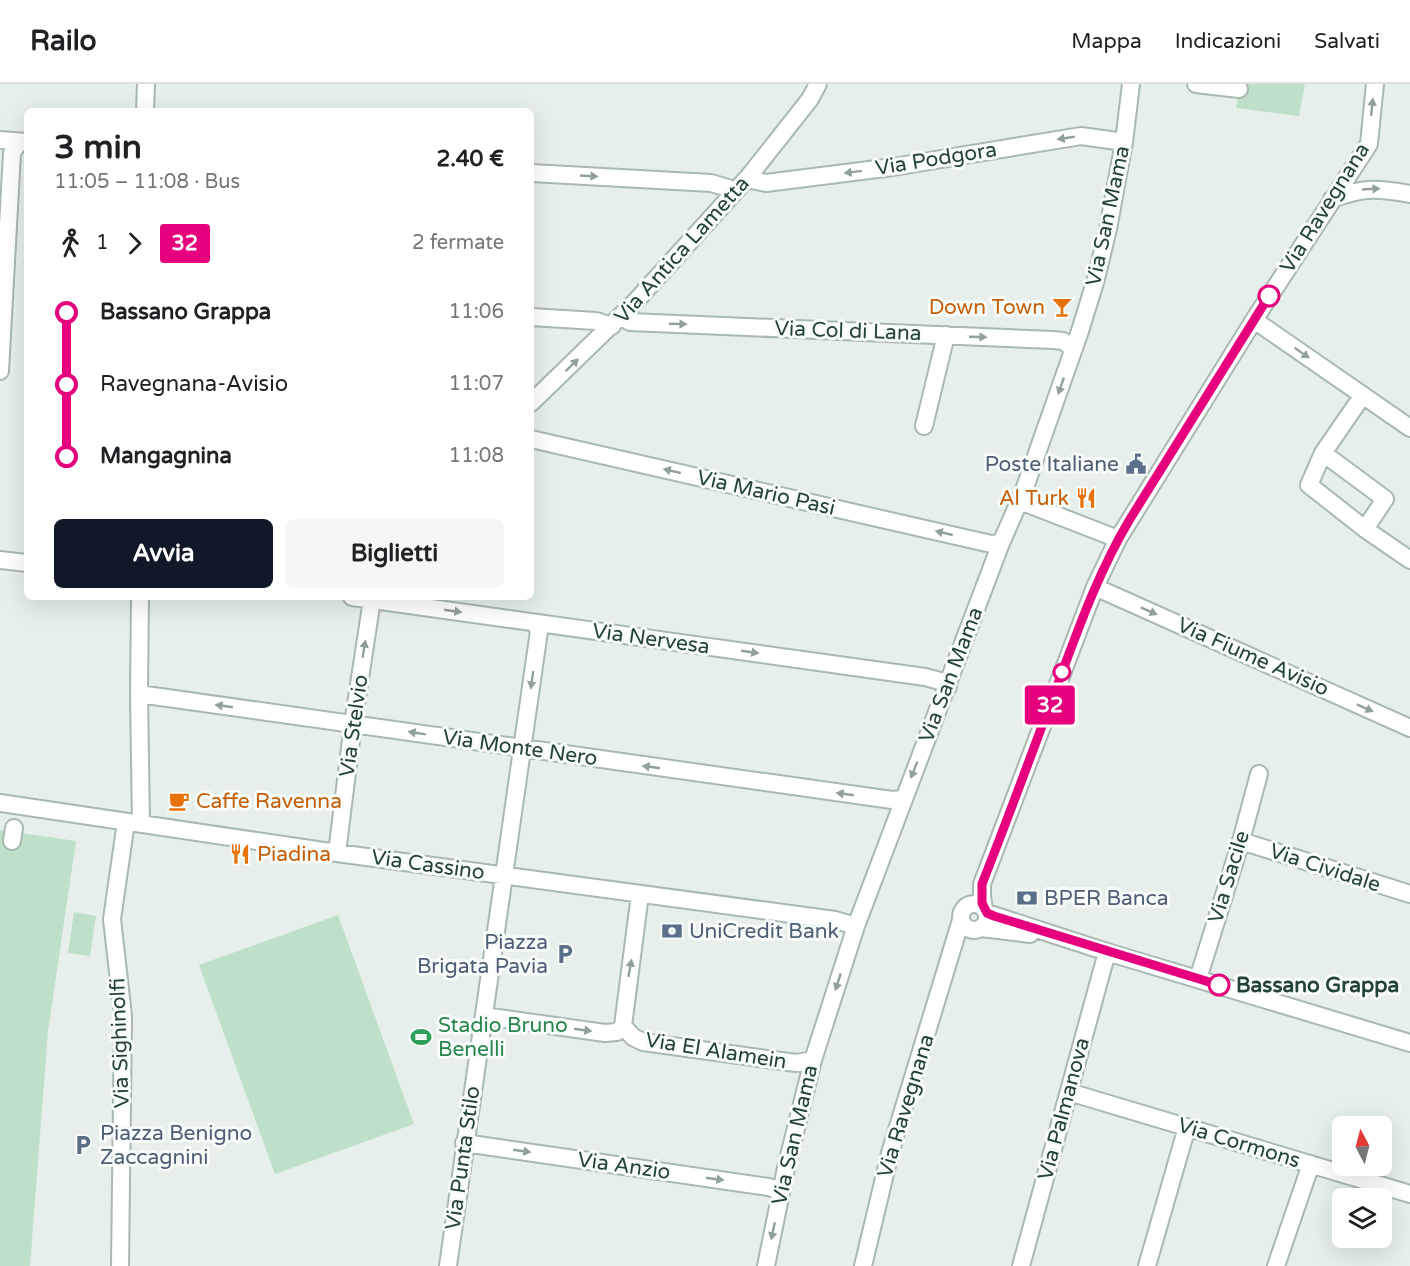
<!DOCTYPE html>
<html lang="it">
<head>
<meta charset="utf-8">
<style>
	body { margin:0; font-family:"Varela Round",sans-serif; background:#f6f6f6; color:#202124; height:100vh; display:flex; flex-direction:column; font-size:22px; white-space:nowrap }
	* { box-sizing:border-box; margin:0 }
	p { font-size:20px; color:#757577 }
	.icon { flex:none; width:33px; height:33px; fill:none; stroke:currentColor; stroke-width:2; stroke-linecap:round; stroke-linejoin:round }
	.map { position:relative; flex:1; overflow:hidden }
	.sheet { position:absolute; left:24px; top:24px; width:510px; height:492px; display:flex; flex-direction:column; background:#fff; border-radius:9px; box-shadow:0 6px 24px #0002 }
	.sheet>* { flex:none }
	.badge { padding:0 12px; border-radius:4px; font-size:21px; line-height:39px }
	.needle { width:39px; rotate:353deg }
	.buttons { position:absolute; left:1332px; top:1032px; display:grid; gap:12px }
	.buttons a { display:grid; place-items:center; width:60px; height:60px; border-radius:9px; background:#fff; box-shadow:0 6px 24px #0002; font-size:30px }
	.map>.badge { position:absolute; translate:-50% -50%; box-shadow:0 0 0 3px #fff }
	.legs { display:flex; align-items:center; gap:9px; height:66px; padding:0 30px; font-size:20px }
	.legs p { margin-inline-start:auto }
	.head { display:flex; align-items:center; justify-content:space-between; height:102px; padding:0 30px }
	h1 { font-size:33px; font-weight:800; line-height:45px }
	.primary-button { display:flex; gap:12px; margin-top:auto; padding:12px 30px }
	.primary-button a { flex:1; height:69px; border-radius:9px; background:#111827; color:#fff; font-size:24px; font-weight:800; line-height:69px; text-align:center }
	.primary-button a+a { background:#f6f6f6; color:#202124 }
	ul { padding:0 30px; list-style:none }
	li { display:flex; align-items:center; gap:21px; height:72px; font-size:22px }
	li i { display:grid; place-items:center; width:9px; height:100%; margin:0 8px; background:currentColor }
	li i::after { content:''; width:15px; height:15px; margin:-8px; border:4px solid; border-radius:50%; background:#fff }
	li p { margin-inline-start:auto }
	li:first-child i { background:linear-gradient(#0000 50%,currentColor 0) }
	li:last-child i { background:linear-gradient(currentColor 50%,#0000 0) }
	header { display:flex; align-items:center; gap:36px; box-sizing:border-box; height:84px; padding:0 30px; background:#fff; border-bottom:2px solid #e0e0e0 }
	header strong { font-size:28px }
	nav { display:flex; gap:33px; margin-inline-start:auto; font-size:21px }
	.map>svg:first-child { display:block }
	.green { fill:#bfe0c8 }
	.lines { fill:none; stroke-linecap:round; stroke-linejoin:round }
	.minor-casing { stroke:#a8b8b2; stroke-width:20 }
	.minor { stroke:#fff; stroke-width:16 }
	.oneway { fill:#92a09c }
	.line-1-casing { stroke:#fff; stroke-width:14 }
	.line-1 { stroke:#e6007e; stroke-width:9 }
	.stop-1-dot { fill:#fff; stroke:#e6007e; stroke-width:3 }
	.labels { text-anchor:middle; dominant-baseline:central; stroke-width:6; stroke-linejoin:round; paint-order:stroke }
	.street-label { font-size:21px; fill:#24423a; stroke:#f7fbf9 }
	.food-label { font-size:21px; fill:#c56008; stroke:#f7fbf9; text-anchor:end }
	.service-label { font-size:21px; fill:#4e5e75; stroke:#f7fbf9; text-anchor:start }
	.stop-label { font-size:21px; font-weight:bold; fill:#24423a; stroke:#f7fbf9; text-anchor:start }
	.leisure-label { font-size:21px; fill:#27864d; stroke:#f7fbf9; text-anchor:start }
</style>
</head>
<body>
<header>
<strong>Railo</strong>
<nav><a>Mappa</a><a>Indicazioni</a><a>Salvati</a></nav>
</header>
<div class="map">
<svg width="1410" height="1182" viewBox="0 0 1410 1182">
	<rect width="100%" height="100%" fill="#e6efeb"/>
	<!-- green -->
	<path class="green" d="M1240,0H1305L1299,32L1236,24Z
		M0,746L76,757L48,947L30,1182H0Z
		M74,828L96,832L90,872L68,869Z
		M338,831L414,1040L275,1090L199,881Z"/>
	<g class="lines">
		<!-- minor casing -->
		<g class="minor-casing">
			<path id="minor" d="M1196,0L1239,5
				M145,27L146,0
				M0,56L26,58
				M531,89L711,99L728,104L733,110
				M750,91L756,97L766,99L893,83L1081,52L1124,58
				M1332,115C1364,103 1377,104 1410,110
				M531,233L596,237L612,242
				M621,233L630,238L1053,256L1063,257L1074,265
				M1254,236L1410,344
				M0,287L12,69L19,58
				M1363,311L1323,369L1309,401L1365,445L1410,476
				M531,319L635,218L750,91L810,15L818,0
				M924,342L946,251
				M531,355L991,460L1001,459
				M1323,369L1385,415L1365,445
				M1020,417L1118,455
				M0,476L27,479
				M1095,503L1410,644
				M140,513L139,610L141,740
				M352,513L925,593L940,597L948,603
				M139,610L892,716L902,715
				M0,719L337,769L835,836L856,842
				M12,757L14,744
				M1241,757L1410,810
				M337,769L353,640L371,522L375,516
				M961 833a13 13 0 1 1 26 0a13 13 0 1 1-26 0Z
				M984,825L982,812V800L1095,503L1118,455L1254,236L1369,60L1375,0
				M987,829L1107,868L1410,959
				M981,844L1030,850
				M1198,895L1241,757L1259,690
				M484,932L605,949L617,948L623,942
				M623,942L633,953L643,958L796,979L813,976
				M623,942L640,810
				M1069,1008L1410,1110
				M464,1059L768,1103L776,1105L780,1112
				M120,1182L123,932L112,835L126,738
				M448,1182L539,547L535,539
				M766,1182L786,1084L813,976L856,842L1001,459L1023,409L1080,247L1096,195L1108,145L1124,58L1131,0
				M863,1182L890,1069L961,836
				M1021,1182L1107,868
				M1147,1182L1187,1043
				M1276,1182L1311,1080"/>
		</g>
		<!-- minor -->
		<use href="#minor" class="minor"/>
	</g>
	<!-- one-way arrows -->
	<defs><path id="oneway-solid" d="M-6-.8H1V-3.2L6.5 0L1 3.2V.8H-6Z" transform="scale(1.5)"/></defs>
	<g class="oneway">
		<use href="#oneway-solid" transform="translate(1372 23) rotate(-84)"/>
		<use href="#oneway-solid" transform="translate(1066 54) rotate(171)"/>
		<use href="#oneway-solid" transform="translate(853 88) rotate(173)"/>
		<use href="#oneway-solid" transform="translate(589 92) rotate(3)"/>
		<use href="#oneway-solid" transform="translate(1371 105) rotate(-3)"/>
		<use href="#oneway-solid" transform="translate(678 240) rotate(2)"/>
		<use href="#oneway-solid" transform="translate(978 253) rotate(2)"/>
		<use href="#oneway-solid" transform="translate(1302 269) rotate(35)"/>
		<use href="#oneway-solid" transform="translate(572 281) rotate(-44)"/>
		<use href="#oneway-solid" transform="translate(1061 302) rotate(109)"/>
		<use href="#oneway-solid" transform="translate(672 387) rotate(-167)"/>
		<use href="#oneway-solid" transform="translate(944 449) rotate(-167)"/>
		<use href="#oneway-solid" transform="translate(453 527) rotate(8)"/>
		<use href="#oneway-solid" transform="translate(1149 527) rotate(24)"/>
		<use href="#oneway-solid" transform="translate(364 565) rotate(-81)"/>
		<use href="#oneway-solid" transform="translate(750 568) rotate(8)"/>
		<use href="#oneway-solid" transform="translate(532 596) rotate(98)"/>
		<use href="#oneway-solid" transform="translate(224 622) rotate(-172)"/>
		<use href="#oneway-solid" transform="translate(1365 624) rotate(24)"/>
		<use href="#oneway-solid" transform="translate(417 649) rotate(-171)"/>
		<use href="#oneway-solid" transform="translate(651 683) rotate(-172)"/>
		<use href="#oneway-solid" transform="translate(914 686) rotate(112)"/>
		<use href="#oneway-solid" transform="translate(845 710) rotate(-172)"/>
		<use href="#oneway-solid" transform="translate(630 884) rotate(-80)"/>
		<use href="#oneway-solid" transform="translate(838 898) rotate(108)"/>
		<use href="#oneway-solid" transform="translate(583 946) rotate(8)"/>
		<use href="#oneway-solid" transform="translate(522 1067) rotate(8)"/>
		<use href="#oneway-solid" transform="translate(715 1095) rotate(8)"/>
		<use href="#oneway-solid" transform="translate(773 1147) rotate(102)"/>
	</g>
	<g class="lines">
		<!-- line-1 casing -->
		<g class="line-1-casing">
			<path id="line-1" d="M1219,901L994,832L987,829L982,819V800C1009,732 1034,663 1060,594C1080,540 1100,485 1130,435L1269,212"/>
		</g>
		<!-- line-1 -->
		<use href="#line-1" class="line-1"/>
	</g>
	<!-- icons -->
	<defs>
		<g id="bar-bare" transform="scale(1.62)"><path d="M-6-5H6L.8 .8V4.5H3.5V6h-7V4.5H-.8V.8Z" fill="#e8710a" stroke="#f7fbf9" stroke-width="2.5" paint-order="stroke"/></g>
		<g id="civic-bare" transform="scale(1.62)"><path d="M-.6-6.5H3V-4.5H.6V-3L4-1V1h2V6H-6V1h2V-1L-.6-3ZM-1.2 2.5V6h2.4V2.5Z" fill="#5c6f8a" stroke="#f7fbf9" stroke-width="2.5" paint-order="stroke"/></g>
		<g id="restaurant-bare" transform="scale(1.62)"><path d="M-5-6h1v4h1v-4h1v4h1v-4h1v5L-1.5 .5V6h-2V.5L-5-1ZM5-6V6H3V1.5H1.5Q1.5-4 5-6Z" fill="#e8710a" stroke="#f7fbf9" stroke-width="2.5" paint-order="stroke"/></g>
		<g id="cafe-bare" transform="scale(1.62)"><path d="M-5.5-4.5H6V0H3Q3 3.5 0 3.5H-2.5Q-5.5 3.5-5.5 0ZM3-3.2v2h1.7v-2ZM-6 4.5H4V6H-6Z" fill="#e8710a" stroke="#f7fbf9" stroke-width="2.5" paint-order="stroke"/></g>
		<g id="bank-bare" transform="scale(1.62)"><path d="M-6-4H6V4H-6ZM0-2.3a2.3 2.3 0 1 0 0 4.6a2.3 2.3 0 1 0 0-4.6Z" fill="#5c6f8a" stroke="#f7fbf9" stroke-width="2.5" paint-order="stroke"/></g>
		<g id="parking-bare" transform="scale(1.62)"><path d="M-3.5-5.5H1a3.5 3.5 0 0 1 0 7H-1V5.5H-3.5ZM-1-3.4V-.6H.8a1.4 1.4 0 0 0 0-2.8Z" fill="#5c6f8a" stroke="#f7fbf9" stroke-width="2.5" paint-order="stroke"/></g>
		<g id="stadium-bare" transform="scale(1.62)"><path d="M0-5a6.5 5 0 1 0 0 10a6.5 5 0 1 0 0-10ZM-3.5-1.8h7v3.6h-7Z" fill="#2e9e5b" stroke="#f7fbf9" stroke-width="2.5" paint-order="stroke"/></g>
	</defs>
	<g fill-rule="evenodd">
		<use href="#bar-bare" x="1062" y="223"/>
		<use href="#civic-bare" x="1136" y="380"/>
		<use href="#restaurant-bare" x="1086" y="414"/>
		<use href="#cafe-bare" x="179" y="717"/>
		<use href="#restaurant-bare" x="240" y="770"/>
		<use href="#bank-bare" x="1027" y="814"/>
		<use href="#bank-bare" x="672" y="847"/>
		<use href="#parking-bare" x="565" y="870"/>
		<use href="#stadium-bare" x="421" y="953"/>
		<use href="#parking-bare" x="83" y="1061"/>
	</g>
	<!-- markers -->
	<g class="stop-1-dot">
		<circle cx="1269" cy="212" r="10"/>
		<circle cx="1062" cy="588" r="8"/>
		<circle cx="1219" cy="901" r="10"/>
	</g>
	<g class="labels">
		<!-- street labels -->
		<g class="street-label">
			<text transform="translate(936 75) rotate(-9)">Via Podgora</text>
			<text transform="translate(1325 124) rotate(-58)">Via Ravegnana</text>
			<text transform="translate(1108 132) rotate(-78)">Via San Mama</text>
			<text transform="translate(682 166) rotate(-48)">Via Antica Lametta</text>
			<text transform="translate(848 247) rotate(2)">Via Col di Lana</text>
			<text transform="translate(766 409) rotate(13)">Via Mario Pasi</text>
			<text transform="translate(651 555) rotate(8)">Via Nervesa</text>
			<text transform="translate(1253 573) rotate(24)">Via Fiume Avisio</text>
			<text transform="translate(951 591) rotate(-69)">Via San Mama</text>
			<text transform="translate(354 642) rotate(-82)">Via Stelvio</text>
			<text transform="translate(520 664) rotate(8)">Via Monte Nero</text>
			<text transform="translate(428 781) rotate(8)">Via Cassino</text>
			<text transform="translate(1325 784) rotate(18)">Via Cividale</text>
			<text transform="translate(1229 793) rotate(-73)">Via Sacile</text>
			<text transform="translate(120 959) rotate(-92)">Via Sighinolfi</text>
			<text transform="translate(716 967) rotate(9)">Via El Alamein</text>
			<text transform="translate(906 1022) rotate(-73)">Via Ravegnana</text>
			<text transform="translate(1064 1025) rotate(-75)">Via Palmanova</text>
			<text transform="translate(795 1051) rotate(-77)">Via San Mama</text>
			<text transform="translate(1239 1059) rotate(17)">Via Cormons</text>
			<text transform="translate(463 1074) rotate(-82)">Via Punta Stilo</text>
			<text transform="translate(624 1082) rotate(8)">Via Anzio</text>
		</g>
		<!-- food labels -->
		<g class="food-label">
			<text x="1045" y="223">Down Town</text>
			<text x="1069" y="414">Al Turk</text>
			<text x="196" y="717" text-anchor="start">Caffe Ravenna</text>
			<text x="257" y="770" text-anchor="start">Piadina</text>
		</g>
		<!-- service labels -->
		<g class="service-label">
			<text x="1119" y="380" text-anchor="end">Poste Italiane</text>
			<text x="1044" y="814">BPER Banca</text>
			<text x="689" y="847">UniCredit Bank</text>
			<text x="548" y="858" text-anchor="end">Piazza<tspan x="548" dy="24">Brigata Pavia</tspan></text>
			<text x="100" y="1049">Piazza Benigno<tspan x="100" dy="24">Zaccagnini</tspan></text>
		</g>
		<!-- stop labels -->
		<g class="stop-label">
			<text x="1236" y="901">Bassano Grappa</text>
		</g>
		<!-- leisure labels -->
		<g class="leisure-label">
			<text x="438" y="941">Stadio Bruno<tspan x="438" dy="24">Benelli</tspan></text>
		</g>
	</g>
</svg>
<div class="buttons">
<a><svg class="needle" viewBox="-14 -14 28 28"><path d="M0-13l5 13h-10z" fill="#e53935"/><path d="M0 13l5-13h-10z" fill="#757577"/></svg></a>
<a><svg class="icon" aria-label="layers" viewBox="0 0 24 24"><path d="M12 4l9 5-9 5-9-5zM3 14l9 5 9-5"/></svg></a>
</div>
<b class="badge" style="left:1050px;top:621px;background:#e6007e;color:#fff">32</b>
<section class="sheet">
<div class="head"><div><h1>3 min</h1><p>11:05 – 11:08 · Bus</p></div><b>2.40 €</b></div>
<div class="legs"><svg class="icon" aria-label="walk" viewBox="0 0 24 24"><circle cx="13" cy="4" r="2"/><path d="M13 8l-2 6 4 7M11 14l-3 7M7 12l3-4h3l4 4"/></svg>1<svg class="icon" aria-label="forward" viewBox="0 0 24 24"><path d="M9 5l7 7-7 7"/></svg><b class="badge" style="background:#e6007e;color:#fff">32</b><p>2 fermate</p></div>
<ul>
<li><i style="color:#e6007e"></i><b>Bassano Grappa</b><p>11:06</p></li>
<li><i style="color:#e6007e"></i><span>Ravegnana-Avisio</span><p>11:07</p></li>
<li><i style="color:#e6007e"></i><b>Mangagnina</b><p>11:08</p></li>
</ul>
<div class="primary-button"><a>Avvia</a><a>Biglietti</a></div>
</section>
</div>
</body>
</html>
